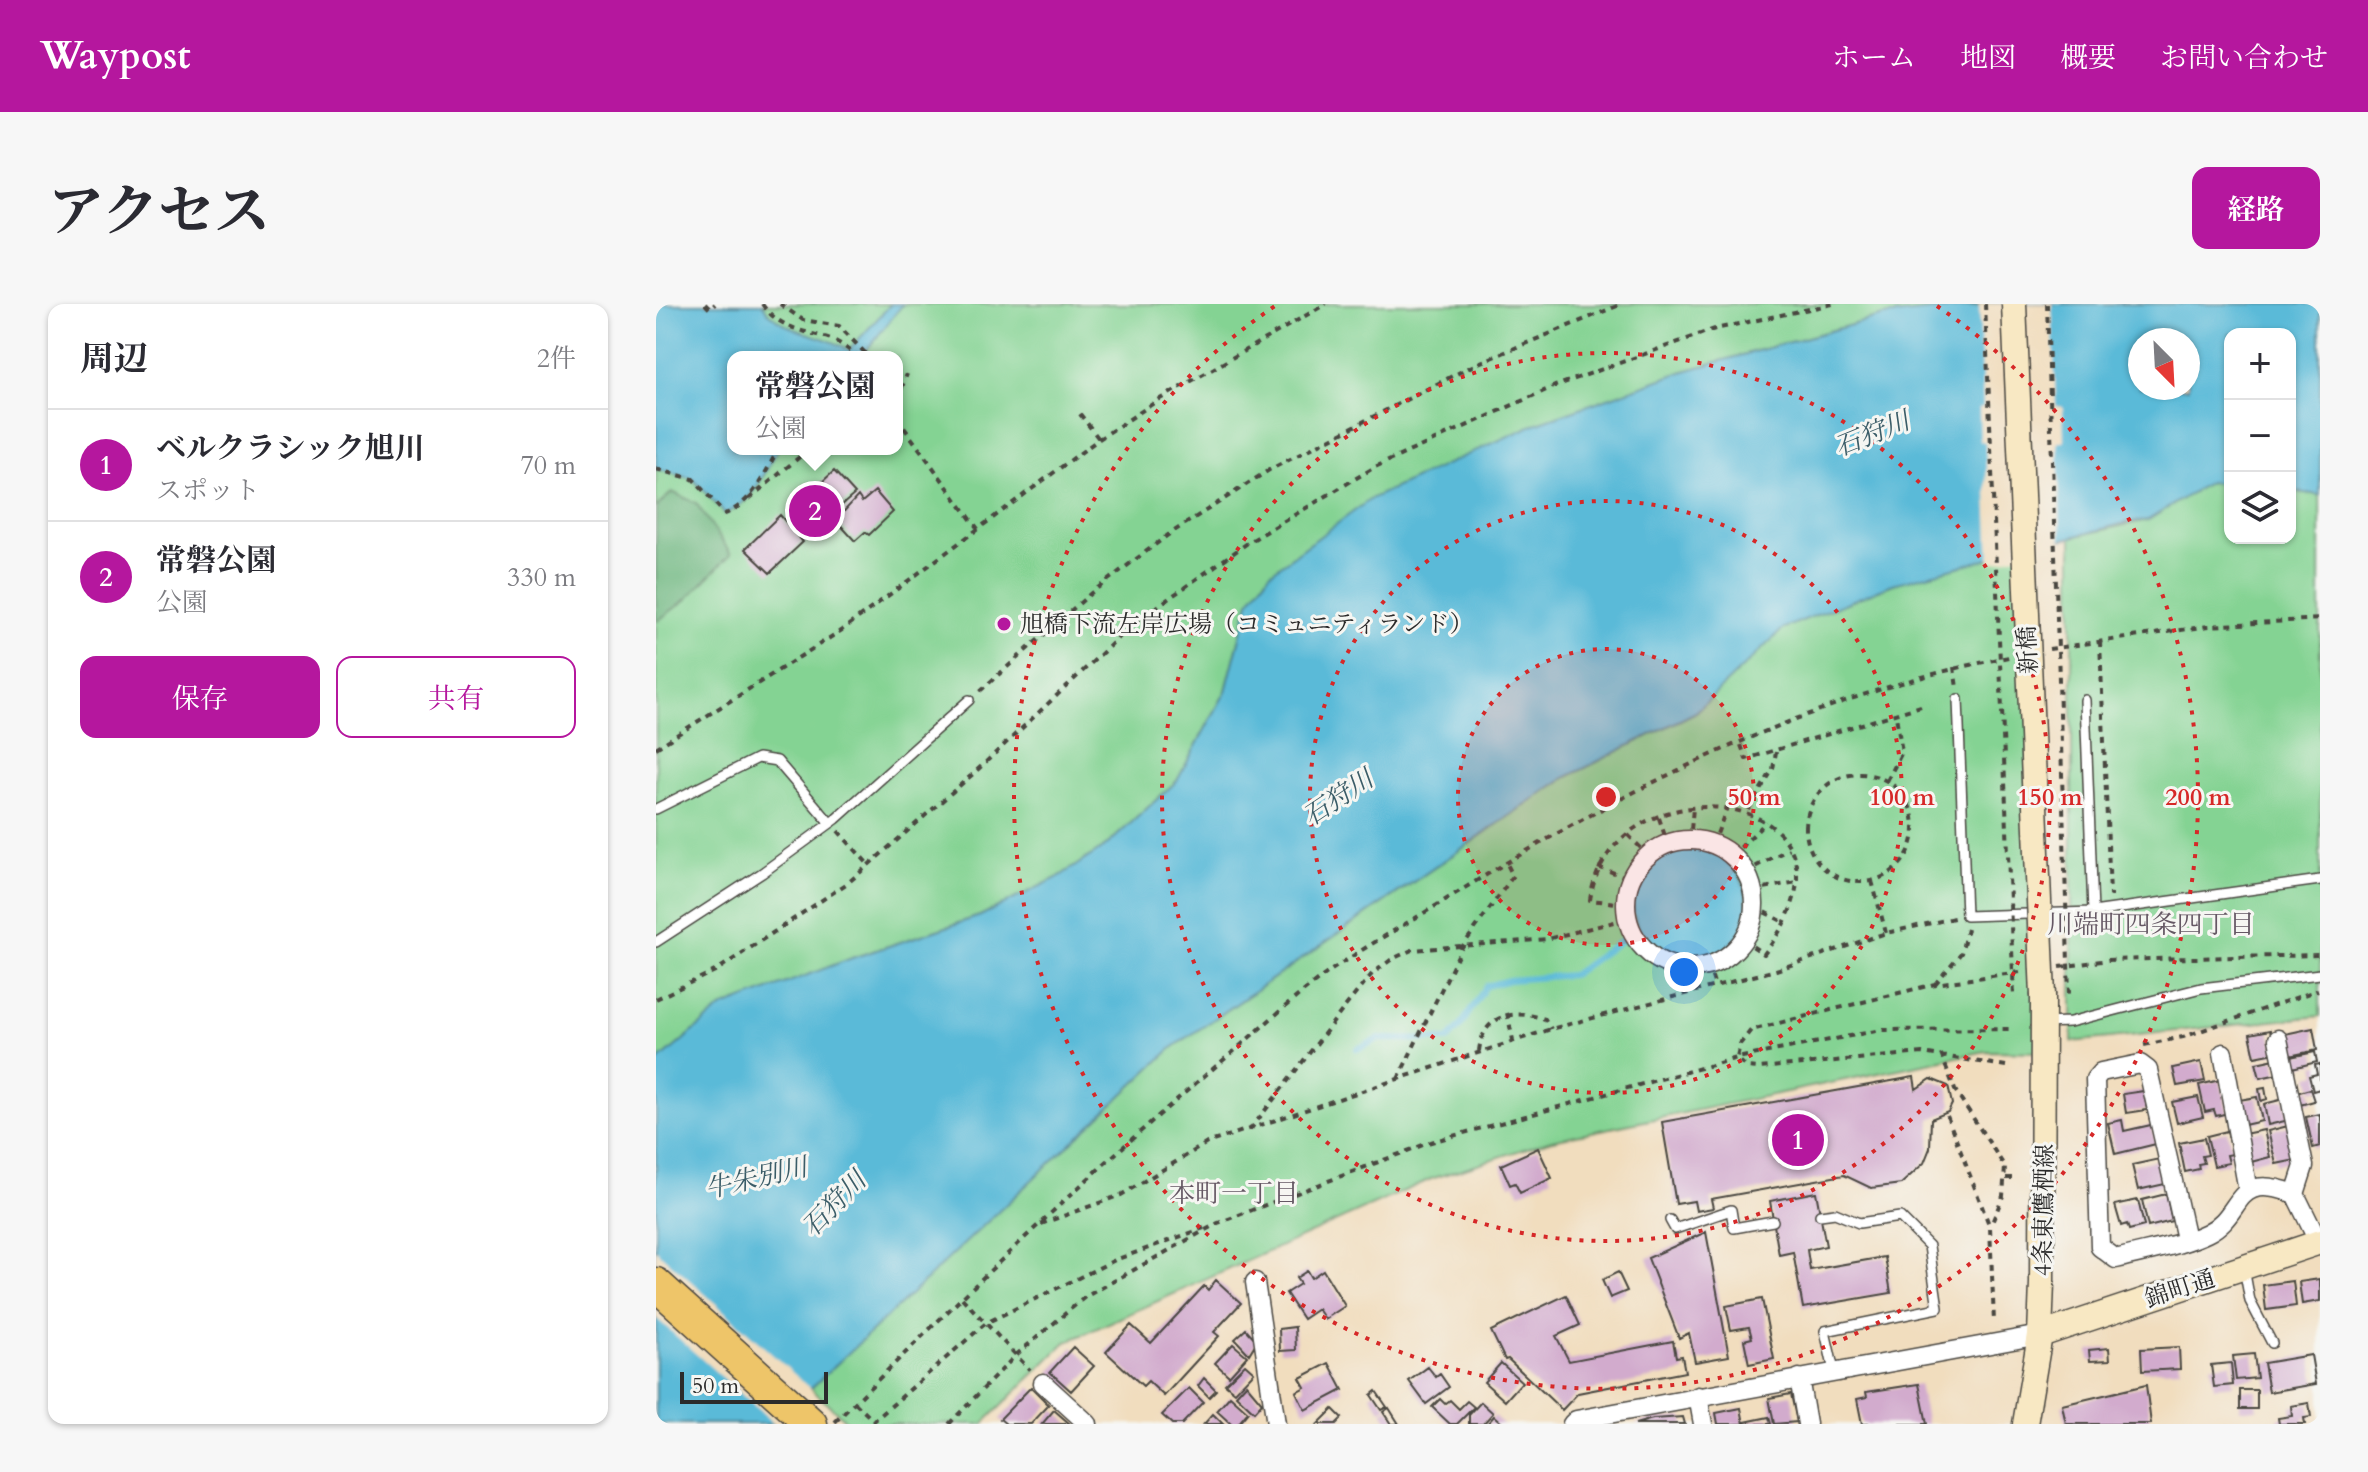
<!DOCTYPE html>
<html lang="ja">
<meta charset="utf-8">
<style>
:root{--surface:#fff;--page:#f7f7f7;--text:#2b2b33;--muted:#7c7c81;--line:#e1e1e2;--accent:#b5179e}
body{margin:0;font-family:Cardo,"Noto Serif JP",serif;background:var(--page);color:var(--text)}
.controls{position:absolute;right:24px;top:24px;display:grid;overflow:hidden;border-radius:16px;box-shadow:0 2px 6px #0004}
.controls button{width:72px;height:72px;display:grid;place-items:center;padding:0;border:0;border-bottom:2px solid var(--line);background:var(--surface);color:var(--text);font:40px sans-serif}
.compass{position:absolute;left:1472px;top:24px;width:72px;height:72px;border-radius:50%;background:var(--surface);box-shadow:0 2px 6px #0004;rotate:156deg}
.scale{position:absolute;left:24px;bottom:20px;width:148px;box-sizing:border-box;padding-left:8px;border:4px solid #2b2b2b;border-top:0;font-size:22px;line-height:28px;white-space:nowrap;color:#2b2b2b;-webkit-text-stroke:6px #f6f6f2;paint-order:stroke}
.you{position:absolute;left:1028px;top:668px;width:28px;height:28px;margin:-20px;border:6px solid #fff;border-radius:50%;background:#1a73e8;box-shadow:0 0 0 12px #1a73e833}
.badge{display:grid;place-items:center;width:52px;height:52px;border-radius:50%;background:var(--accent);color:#fff;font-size:26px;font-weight:700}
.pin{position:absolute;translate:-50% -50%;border:4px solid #fff;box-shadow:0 2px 8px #0006}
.popup{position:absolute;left:71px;top:47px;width:176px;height:104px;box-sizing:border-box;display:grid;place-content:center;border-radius:16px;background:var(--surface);filter:drop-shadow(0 2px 6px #0005);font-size:26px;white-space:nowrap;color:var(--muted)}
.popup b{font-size:30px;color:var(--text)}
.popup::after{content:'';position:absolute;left:50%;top:100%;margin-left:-16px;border:16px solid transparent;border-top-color:var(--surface)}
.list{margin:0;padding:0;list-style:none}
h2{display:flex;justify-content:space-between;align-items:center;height:104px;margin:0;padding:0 32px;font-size:34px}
h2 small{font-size:26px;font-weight:400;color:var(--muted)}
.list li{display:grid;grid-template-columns:52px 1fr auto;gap:24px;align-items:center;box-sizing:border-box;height:112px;padding:0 32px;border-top:2px solid var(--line)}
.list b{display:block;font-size:30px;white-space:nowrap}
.list p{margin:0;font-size:26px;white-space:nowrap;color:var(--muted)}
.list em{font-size:26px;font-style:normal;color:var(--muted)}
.actions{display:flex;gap:16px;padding:24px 32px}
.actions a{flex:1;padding:18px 0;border:2px solid var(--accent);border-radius:16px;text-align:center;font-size:28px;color:var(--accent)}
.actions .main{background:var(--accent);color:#fff}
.icon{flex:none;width:44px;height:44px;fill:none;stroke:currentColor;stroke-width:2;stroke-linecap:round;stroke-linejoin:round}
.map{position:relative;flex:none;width:1664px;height:1120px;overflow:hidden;border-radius:16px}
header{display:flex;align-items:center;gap:48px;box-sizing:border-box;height:112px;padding:0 40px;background:var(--accent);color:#fff}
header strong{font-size:38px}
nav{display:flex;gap:44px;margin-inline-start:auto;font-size:28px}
.intro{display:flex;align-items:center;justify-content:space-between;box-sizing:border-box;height:192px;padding:0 48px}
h1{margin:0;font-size:56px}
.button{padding:20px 36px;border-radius:16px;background:var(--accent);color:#fff;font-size:28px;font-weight:700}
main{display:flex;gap:48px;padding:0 48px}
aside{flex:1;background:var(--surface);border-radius:16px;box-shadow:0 2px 6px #0004}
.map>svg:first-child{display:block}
.green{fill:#84d393;stroke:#587f5f;stroke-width:2;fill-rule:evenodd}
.forest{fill:#6bb57d;stroke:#4b7054;stroke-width:2}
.water{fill:#5abad8;stroke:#427282;stroke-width:2;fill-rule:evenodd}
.pier{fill:#f1ddbe}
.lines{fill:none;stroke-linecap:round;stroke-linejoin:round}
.stream{stroke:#5abad8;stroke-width:6}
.building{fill:#d2abcd}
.lane-casing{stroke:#494641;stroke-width:12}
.street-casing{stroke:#494641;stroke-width:21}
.secondary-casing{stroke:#494641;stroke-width:27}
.highway-casing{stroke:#494641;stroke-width:35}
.path{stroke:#494641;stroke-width:4;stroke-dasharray:6 6;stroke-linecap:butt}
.lane{stroke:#fff;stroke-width:9}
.street{stroke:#fff;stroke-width:18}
.secondary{stroke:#f8e8c3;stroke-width:24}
.highway{stroke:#eec569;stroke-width:32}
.secondary-bridge-casing{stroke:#494641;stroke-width:27;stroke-linecap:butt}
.path-bridge{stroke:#494641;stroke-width:4;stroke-dasharray:6 6;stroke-linecap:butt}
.secondary-bridge{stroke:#f8e8c3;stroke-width:24}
.ring{fill:none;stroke:#d62828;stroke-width:4;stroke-dasharray:4 8}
.poi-dot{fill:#b5179e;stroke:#f6f6f2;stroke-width:3}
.labels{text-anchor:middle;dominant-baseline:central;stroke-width:6;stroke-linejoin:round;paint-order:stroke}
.poi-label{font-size:24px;fill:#2b2b2b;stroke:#f6f6f2;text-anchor:start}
.street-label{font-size:24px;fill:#2b2b2b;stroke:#f6f6f2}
.water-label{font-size:26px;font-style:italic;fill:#3b5d68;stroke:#f6f6f2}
.neighbourhood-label{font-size:26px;fill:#655864;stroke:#f6f6f2}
.centre{fill:#d62828;stroke:#f6f6f2;stroke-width:4}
.ring-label{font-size:24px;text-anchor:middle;font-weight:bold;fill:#d62828;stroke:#f6f6f2;stroke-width:6;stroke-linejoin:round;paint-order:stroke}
</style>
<header>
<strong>Waypost</strong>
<nav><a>ホーム</a><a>地図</a><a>概要</a><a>お問い合わせ</a></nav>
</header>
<div class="intro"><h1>アクセス</h1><a class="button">経路</a></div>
<main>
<aside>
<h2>周辺<small>2件</small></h2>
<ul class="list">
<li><span class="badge">1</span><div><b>ベルクラシック旭川</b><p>スポット</p></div><em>70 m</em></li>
<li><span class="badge">2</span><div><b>常磐公園</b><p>公園</p></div><em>330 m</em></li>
</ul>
<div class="actions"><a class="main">保存</a><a>共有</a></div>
</aside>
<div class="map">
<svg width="1664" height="1120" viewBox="0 0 1664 1120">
<rect width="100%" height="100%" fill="#f6f6f2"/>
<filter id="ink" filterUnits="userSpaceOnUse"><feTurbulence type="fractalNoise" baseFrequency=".0125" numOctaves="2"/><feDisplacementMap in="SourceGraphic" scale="16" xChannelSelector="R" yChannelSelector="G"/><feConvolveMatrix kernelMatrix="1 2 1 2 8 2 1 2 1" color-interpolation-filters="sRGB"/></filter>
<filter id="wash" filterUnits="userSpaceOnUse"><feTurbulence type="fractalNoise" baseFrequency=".006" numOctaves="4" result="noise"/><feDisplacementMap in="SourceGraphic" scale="32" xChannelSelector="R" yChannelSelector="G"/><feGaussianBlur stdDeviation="1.8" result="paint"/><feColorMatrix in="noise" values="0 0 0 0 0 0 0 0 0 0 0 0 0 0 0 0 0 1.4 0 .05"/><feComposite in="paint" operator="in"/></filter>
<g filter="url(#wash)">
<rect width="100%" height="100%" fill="#f1ddbe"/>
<path class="green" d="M0,0H1337L1228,12L1025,68L593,298L570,387L521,477L450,542L401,574L324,612L196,654L0,759ZM77,53H241V145H77Z
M1553,178L1574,180V234H1634V187L1664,191V712L1416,738V233L1492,216Z
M1367,237L1388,748L1330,747L896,836L775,875L410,1038L327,1120H194L154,1084L516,744L907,475L1040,408L1128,324L1237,280Z"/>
<path class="forest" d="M16,188L40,199L75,250L31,295L0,318V204Z"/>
<path class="water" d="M0,0H106C126,31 166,28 193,46L235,0H247L205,53H77V145H122C109,170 96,199 69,210L37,175L0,165Z
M1338,0H1664V191L1634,187V30H1574V180L1553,178L1492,216L1469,219L1237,280L1128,324L1040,408L907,475L516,744L117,1120H0V759L65,704L196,654L324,612L401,574L450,542L521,477L570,387L593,298L614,269L716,194L879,120L1025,68L1228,12ZM1484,36H1532V84H1484Z
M977 601a57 57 0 1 1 114 0a57 57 0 1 1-114 0Z"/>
<path class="pier" d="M1323,0H1396L1400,102L1407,103L1408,138H1402L1405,240L1334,259L1329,138L1324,137L1323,104L1327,103Z
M0,946L157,1087L123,1120H118L0,1014Z"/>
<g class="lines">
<path class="stream" d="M701,745L723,735L792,736L804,723L830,682L853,676L916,671L970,633"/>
</g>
<g id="blocks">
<path class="building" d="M178,167L199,190L159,224L139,203Z
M219,187L237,208L213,231L209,228L199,237L180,216L202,192L206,198Z
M124,211L147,238L114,269L89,245Z
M1657,724L1661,746L1633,752L1629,730Z
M1614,726L1619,749L1599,753L1594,730Z
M1659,748L1661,758L1636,764L1634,753Z
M1619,755L1622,770L1604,774L1600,759Z
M1545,758L1549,777L1521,782L1517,764Z
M1664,760V785L1657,787L1653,772L1661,770L1659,761Z
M1258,773L1260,785L1275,775L1292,782L1296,800L1292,808L1275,815L1274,844L1268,859L1245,880L1215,884L1188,871L1055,895L1057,904L1040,907L1038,897L1020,900L1006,818Z
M1564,776L1572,809L1560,812L1558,806L1549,808L1543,781Z
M1609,784L1611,795L1605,797L1603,785Z
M1654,785L1658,797L1644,801L1640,789Z
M1488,787L1491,806L1470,809L1467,790Z
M1542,793L1547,813L1521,819L1516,798Z
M1601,793L1606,817L1588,821L1583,796Z
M1628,795L1633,816L1612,821L1608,800Z
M1664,810V842L1657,844L1650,813Z
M1466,816L1468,827L1495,821L1500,840L1459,850L1452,819Z
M1632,822L1640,856L1620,860L1612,827Z
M1608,826L1614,853L1595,858L1588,830Z
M1571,827L1577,850L1571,851L1573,859L1558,862L1551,832Z
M1548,834L1552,851L1546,852L1548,859L1542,860L1543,865L1529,868L1523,839Z
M882,844L896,874L864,889L859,879L854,881L845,861Z
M1504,855L1509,880L1482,886L1476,861Z
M1160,888L1170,942L1151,946L1154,966L1229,953L1235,989L1147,1004L1137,948L1123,951L1114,897Z
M1510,890L1516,917L1492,923L1486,896Z
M1482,896L1488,922L1473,926L1471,920L1465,922L1459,901Z
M1050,928L1073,1052L1039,1058L1033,1029L1023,1034L992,954Z
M667,966L689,1002L669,1015L662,1005L647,1015L630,989L644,980L640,974L651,967L655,974Z
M962,968L971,987L954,994L946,976Z
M1664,975V997L1646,1000L1643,978Z
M560,976L585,999L558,1028L563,1032L508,1092L492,1077L487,1082L450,1048L475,1021L495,1039L548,982L552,986Z
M1637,977L1640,1002L1610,1006L1607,981Z
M910,991L924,1021L900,1032L913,1057L1017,1037L1020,1053L1026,1052L1029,1068L922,1089L906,1106L852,1055L849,1056L835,1027Z
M1106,995L1118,1055L1093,1060L1088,1036L1096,1034L1093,1023L1075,1026L1070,1002Z
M639,1023L640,1046L624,1047L623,1025Z
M590,1025L601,1037L593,1050L579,1035Z
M577,1040L591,1052L573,1072L559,1059Z
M417,1043L438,1062L415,1087L394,1068Z
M1523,1043L1524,1065L1486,1067L1485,1045Z
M1453,1044L1454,1056L1434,1057L1433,1046Z
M1598,1050L1601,1074L1580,1076L1577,1052Z
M1655,1051L1660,1080L1613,1088L1608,1059Z
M673,1059L687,1086L649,1106L640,1088L649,1083L644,1074Z
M845,1059L866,1078L849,1097L828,1078Z
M1575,1059L1577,1081L1558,1083L1555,1061Z
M589,1060L598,1068L579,1088L569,1080Z
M772,1063L780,1073L784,1070L793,1083L770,1100L753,1077Z
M548,1074L560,1086L553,1093L542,1082Z
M590,1080L606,1099L598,1108L580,1091Z
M1263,1080L1271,1120H1206L1201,1095L1211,1093L1210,1088Z
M1490,1081L1495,1120H1410L1406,1101Z
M375,1083L393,1101L375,1120H350L344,1115Z
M533,1084L547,1098L526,1120H516L506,1111Z
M1584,1086H1601V1105H1584Z
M720,1087L731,1103L725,1106L715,1091Z
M1135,1090L1141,1118L1118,1120L1113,1094Z
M574,1092L592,1108L582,1120H575L561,1107Z
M784,1095L789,1100L794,1096L803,1105L811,1097L818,1103L801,1120H794L776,1103Z
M825,1098L837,1109L827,1120H813V1111Z
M1653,1099L1655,1113L1648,1114L1649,1120H1623L1622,1114L1636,1112L1635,1102Z
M733,1104L743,1120H735L727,1108Z
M1085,1104L1088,1120H1062L1060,1109Z
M677,1105L686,1114L680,1120H662Z
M398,1106L414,1120H386Z
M557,1110L567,1120H548Z
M838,1112L847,1120H831Z
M1027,1113L1029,1120H979L997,1115Z
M1113,1113L1115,1120H1090L1089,1118Z"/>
</g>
</g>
<g filter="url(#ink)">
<use href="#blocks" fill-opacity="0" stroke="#494641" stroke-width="2"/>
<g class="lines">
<defs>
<path id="lane" d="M1302,395L1310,612L1437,608L1664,576
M1429,396L1437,608
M0,505L102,454L121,457L174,519
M0,638L106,569L180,515L313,396
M1387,719L1414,718L1545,684L1664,670
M1164,911L1179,909L1203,919L1244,913L1273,942L1282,1004L1169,1027L1178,1067
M1014,916L1019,925L1075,906L1078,924L1117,917
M1588,964L1594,997L1616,1039"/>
<path id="street" d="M970 600a64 64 0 1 1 128 0a64 64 0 1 1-128 0Z
M1622,735L1648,862L1639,890
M1567,749L1592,887
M1530,935L1492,766L1484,760L1445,768L1439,775L1444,943L1460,955C1489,947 1524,942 1551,929C1590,910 1574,866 1639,890L1663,939
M599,978L620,1120
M1143,1074L1151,1120
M387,1079L432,1120
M1042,1092L1047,1120
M916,1120L920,1116L1384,1031"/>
<path id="secondary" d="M1384,1031L1664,938
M1369,1120L1384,1031L1386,979L1387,692"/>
<path id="highway" d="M0,980L155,1120"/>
</defs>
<use href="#lane" class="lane-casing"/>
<use href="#street" class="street-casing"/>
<use href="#secondary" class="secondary-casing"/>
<use href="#highway" class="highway-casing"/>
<path class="path" d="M49,0L54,5L59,0
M106,0C123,25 149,27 175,35C185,39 194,47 203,53
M124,0L147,16L183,22L213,53
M241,96L251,70
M424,110L443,135
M241,114L322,225
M0,165L37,175L69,210C96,199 109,170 122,145
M93,195L153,145
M1444,337L1454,591H1457
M1393,345L1553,322L1664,315
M1298,363L1301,384
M324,387L435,289L512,231L613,166L820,60L966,0
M1085,441L1090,455L1265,402
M0,444L186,326L443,135L504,95L670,0
M1150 524a54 54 0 1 1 108 0a54 54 0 1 1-108 0Z
M1231,477L1246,448L1240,412
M1092,506L1117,465L1120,448
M1003,514L1012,541
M182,527L213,561
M972,531L993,552
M1034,537L1037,504
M1057,541L1071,503
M1076,552L1110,518
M942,563L975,575
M1089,568L1133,545
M1216,577L1230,629
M1097,586L1141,578
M970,600L934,596C956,447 1235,486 1108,650L1087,636
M1098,603L1128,618
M1052,661L1059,682
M1404,663L1452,656L1664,651
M1279,680L1305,649L1311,625
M0,695L61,666L193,578L317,470L478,319L593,238L719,163L899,82L1059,25L1177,0
M851,709L857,736
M1488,741L1527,733L1662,686
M823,747C827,710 858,705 889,715L895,725
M1285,750L1299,786L1349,863L1347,892L1335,921
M1350,762L1266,749L1103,764L1090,763L1081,754L1084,740L1095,726L1279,680L1364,668
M742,775L806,643L857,572L850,558
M1291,812L1334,923L1338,1018
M594,826L688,704L716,670L736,655L756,646L891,635L970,615
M1350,874H1361
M385,920L465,891L551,839L742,775L895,725L1120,666L1230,629L1298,614
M306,994L374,1066
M199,1099L218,1117L330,1019L459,956L548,924
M179,1118C307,992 434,867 571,753C604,725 636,695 670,670C706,644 747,622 786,598C959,490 1151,391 1353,353
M293,1120L360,1051L429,993L562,919L775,838L1081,754L1225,726L1358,725"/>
<use href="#lane" class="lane"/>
<use href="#street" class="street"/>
<use href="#secondary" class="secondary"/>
<use href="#highway" class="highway"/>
<defs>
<path id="secondary-bridge" d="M1358,0L1387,692"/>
</defs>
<use href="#secondary-bridge" class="secondary-bridge-casing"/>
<path class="path-bridge" d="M1329,0L1358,693
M1391,0L1413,690"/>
<use href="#secondary-bridge" class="secondary-bridge"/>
</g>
</g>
<circle cx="950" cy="493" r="148" fill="#d62828" fill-opacity=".12"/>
<g class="ring">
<circle cx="950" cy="493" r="148"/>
<circle cx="950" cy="493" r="296"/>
<circle cx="950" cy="493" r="444"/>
<path d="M1281 2A592 592 0 1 1 619 2"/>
</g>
<circle class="poi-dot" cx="348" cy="320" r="8"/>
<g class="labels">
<g class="poi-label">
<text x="364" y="320">旭橋下流左岸広場（コミュニティランド）</text>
</g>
<g class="street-label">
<text transform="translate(1372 346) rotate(-93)">新橋</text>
<text transform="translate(1388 906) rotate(-89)">4条東鷹栖線</text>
<text transform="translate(1524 985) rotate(-18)">錦町通</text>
</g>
<g class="water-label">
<text transform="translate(1216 130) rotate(-22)">石狩川</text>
<text transform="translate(682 494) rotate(-34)">石狩川</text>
<text transform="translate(100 874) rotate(-13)">牛朱別川</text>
<text transform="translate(178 900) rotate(-46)">石狩川</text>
</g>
<g class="neighbourhood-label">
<text x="1495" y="620">川端町四条四丁目</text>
<text x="578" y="889">本町一丁目</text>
</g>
</g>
<circle cx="950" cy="493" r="12" class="centre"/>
<g class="ring-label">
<text x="1098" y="501">50 m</text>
<text x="1246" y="501">100 m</text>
<text x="1394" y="501">150 m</text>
<text x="1542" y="501">200 m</text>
</g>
</svg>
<div class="controls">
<button>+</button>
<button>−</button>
<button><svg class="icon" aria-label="layers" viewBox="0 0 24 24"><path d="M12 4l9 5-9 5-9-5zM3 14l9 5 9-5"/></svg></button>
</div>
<svg class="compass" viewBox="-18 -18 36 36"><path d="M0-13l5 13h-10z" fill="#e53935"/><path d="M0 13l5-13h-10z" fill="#7c7c81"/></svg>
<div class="scale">50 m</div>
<div class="you"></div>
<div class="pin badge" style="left:1142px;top:836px">1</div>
<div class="pin badge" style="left:159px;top:207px">2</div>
<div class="popup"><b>常磐公園</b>公園</div>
</div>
</main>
